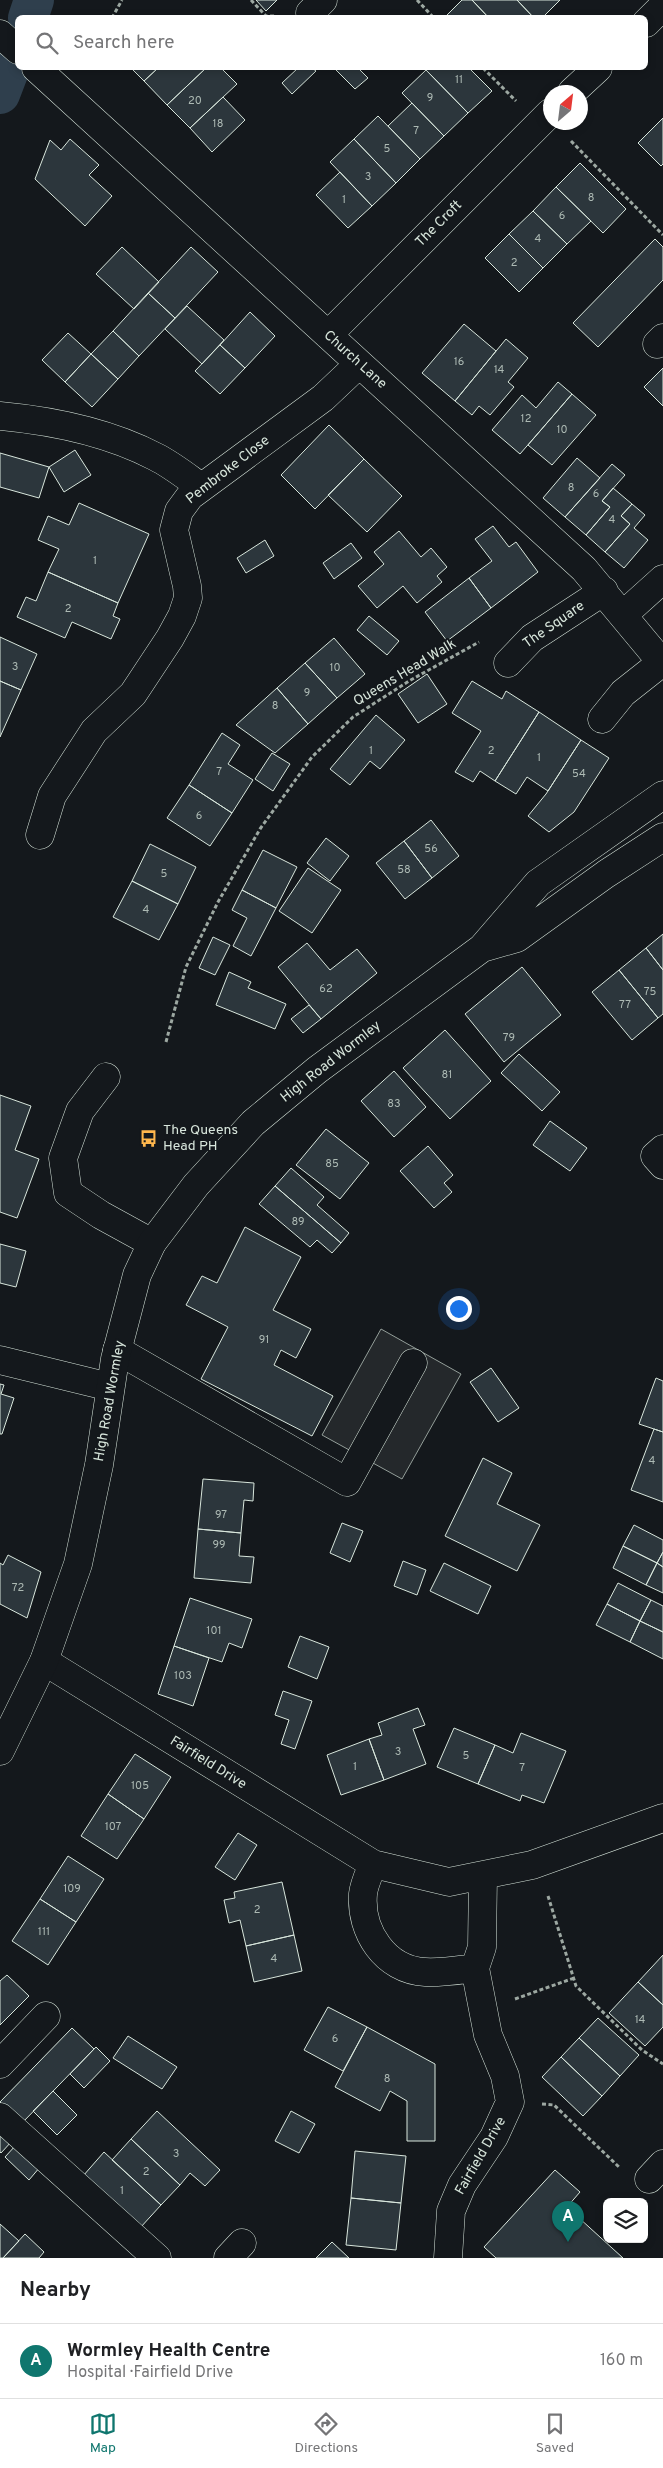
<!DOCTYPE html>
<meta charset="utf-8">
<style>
:root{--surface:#fff;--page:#f6f6f6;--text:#202124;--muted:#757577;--line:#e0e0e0;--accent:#0f766e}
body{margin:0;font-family:Overpass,sans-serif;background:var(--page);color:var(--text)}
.controls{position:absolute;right:15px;bottom:15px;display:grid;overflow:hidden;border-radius:8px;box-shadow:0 2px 8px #0003}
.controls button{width:45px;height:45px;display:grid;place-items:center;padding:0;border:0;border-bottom:1px solid var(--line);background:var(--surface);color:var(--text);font:25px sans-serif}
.compass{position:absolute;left:543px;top:85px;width:45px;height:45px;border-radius:50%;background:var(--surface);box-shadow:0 2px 8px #0003;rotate:28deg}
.you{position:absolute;left:458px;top:1308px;width:18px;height:18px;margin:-12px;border:4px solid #fff;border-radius:50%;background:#1a73e8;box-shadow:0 0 0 8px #1a73e833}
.badge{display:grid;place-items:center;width:32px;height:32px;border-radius:50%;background:var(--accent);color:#fff;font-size:16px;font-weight:700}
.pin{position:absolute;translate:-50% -41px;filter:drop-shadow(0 1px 2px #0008)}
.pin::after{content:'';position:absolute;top:26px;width:18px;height:15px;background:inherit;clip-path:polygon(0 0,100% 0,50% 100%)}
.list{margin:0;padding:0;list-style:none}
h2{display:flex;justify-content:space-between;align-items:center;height:65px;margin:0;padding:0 20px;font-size:21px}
h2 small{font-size:16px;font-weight:400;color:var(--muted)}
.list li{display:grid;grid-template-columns:32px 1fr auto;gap:15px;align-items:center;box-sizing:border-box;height:75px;padding:0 20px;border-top:1px solid var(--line)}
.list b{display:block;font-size:19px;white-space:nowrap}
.list p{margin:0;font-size:16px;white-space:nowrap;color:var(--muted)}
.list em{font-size:16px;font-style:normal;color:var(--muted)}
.icon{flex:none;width:28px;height:28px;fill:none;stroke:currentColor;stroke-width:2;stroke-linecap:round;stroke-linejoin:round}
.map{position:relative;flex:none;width:663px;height:2258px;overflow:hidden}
.search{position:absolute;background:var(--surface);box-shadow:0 2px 8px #0003;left:15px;right:15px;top:15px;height:55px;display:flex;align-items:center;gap:12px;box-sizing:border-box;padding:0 18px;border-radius:8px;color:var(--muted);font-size:19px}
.sheet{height:140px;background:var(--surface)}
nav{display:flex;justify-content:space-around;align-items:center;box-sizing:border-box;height:70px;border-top:1px solid var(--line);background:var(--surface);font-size:14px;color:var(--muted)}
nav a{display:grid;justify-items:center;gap:2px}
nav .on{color:var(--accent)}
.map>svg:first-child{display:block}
.parking{fill:#24282b;stroke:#939e99}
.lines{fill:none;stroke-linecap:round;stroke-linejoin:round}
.canal{stroke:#2f3f4d;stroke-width:40}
.building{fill:#2c363c;stroke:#d8e6dc}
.minor-casing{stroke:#d8e6dc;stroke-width:29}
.major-casing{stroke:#d8e6dc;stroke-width:29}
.path{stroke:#9da8a2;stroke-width:3;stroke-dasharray:4 2.5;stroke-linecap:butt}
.minor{stroke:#14181c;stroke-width:28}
.major{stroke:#14181c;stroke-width:28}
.labels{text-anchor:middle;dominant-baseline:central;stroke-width:4;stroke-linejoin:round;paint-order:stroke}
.number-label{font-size:11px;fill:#adbab4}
.street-label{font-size:14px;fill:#d8e6dc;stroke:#14181c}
.poi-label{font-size:14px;fill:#d8e6dc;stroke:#14181c;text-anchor:start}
</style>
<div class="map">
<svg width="663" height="2258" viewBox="0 0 663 2258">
<rect width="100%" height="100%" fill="#14181c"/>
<path class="parking" d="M381,1329L461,1374L402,1479L322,1435Z"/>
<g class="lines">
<path class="canal" d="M28,18L34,0
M0,94L18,47"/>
</g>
<path class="building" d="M256,0H277L266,11Z
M462,0H472L489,18H444Z
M472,0H517L534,18H489Z
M517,0H560L542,18H534Z
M131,68H158L144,81Z
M158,68H206L167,105L144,81Z
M206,68H221L237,84L190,128L167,105Z
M298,68H312L316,71L292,94L282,83Z
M334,68H358L368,78L355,89Z
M429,68H469L492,91L468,113L426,70Z
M426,70L468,113L444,136L402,93Z
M223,97L245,120L212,152L190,128Z
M412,103L444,136L420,159L388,126Z
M378,116L420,159L396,183L354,139Z
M663,118V164L661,166L638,143Z
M70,139L99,165L89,175L112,196L85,226L35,179L50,140L61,150Z
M354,139L396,183L372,206L330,162Z
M580,163L626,209L603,233L556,187Z
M340,172L372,206L348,228L316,195Z
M556,187L591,221L567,244L533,211Z
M533,211L567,244L543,268L509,234Z
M509,234L543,268L519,292L485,258Z
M655,239L663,247V280L598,347L573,323Z
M122,247L159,282L134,309L96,274Z
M191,247L218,272L175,318L148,293Z
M148,293L175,318L139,356L113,331Z
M187,306L224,340L202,364L165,329Z
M250,312L275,336L245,368L220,345Z
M464,324L496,351L455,401L422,373Z
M113,331L139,356L118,379L91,354Z
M68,333L91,354L65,382L42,360Z
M506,339L528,358L508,382L514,387L490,415L479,406L472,415L455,401Z
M220,345L245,368L220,394L195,371Z
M91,354L118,379L92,407L65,382Z
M663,368V406L644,387Z
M558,382L572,394L520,454L492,430L522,395L536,408Z
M572,394L596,415L552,465L528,445Z
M329,425L364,459L315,509L281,475Z
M75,450L91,475L64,492L49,467Z
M0,453L49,467L39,498L0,487Z
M577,458L600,478L565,517L543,498Z
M364,459L402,496L367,532L328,495Z
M612,464L625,475L602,501L610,507L586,535L565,517Z
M613,488L632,504L621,516L630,524L605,552L586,535L610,507L602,501Z
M79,503L149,534L118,603L48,572L59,549L38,540L48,516L69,525Z
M632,504L645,515L634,528L648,540L624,568L605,552L630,524L621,516Z
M493,526L509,547L516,542L538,572L491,608L469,578L492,561L475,539Z
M399,531L421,557L431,548L447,567L437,576L442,582L417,603L403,586L377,608L358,586L384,564L374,552Z
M265,540L274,556L246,573L237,558Z
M351,543L362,558L334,579L323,563Z
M48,572L118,603L113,616L120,619L111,639L72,622L65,638L17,617L26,597L36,601Z
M469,578L491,608L447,641L425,612Z
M369,616L399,641L387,655L357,630Z
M0,637L37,654L21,690L0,681Z
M334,638L365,674L337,698L305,663Z
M305,663L337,698L308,724L277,688Z
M427,674L447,704L418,723L398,694Z
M0,681L21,690L0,737Z
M472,681L502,699L506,691L539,712L495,781L480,771L473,782L455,772L481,731L452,713Z
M277,688L308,724L275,753L236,725Z
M539,712L581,740L548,791L527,777L516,794L495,781Z
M376,715L405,740L380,769L370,761L350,785L330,769Z
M222,733L240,745L228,764L253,780L232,813L189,785Z
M581,740L609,758L574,812L549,832L528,816L546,794Z
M272,753L290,764L273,791L255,779Z
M189,785L232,813L210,846L167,818Z
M431,820L459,856L432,878L404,841Z
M326,838L349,856L330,881L307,863Z
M404,841L432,878L405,899L376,863Z
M150,844L196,867L178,904L132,881Z
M263,850L297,867L276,908L242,890Z
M308,868L341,890L312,933L279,911Z
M132,881L178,904L159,940L113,917Z
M242,890L276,908L251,956L233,946L247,918L232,910Z
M663,934V970L646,948Z
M213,937L230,945L215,975L199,968Z
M307,943L330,970L357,949L377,973L321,1019L278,967Z
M646,948L663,970V1014L658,1018L619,970Z
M522,967L561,1015L504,1062L465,1014Z
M619,970L658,1018L632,1040L592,992Z
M229,972L251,982L248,988L286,1004L275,1029L216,1005Z
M309,1005L321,1019L303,1033L291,1019Z
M445,1030L491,1081L450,1119L403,1068Z
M519,1054L560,1092L542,1111L501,1073Z
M394,1071L426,1107L394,1137L361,1101Z
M0,1095L31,1106L15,1150L39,1159L17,1218L0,1212Z
M550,1121L587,1148L570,1171L533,1145Z
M326,1129L369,1163L340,1199L296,1165Z
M428,1146L453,1175L444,1183L452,1192L434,1208L400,1171Z
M291,1168L324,1197L317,1205L349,1233L341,1243L275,1186Z
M275,1186L341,1243L332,1253L317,1240L310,1247L259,1204Z
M245,1227L301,1257L273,1310L311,1329L296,1358L281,1350L274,1365L333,1396L312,1436L201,1379L228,1327L186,1305L202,1276L217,1283Z
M0,1244L26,1251L16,1287L0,1283Z
M491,1368L519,1408L498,1422L470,1382Z
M656,1378L663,1381V1432L639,1424Z
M0,1384L4,1385L1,1394L14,1398L2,1434H0Z
M654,1429L663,1432V1502L631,1490Z
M483,1458L512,1473L497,1504L540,1525L517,1571L445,1536Z
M203,1479L254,1483L253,1501L244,1500L241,1533L198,1529Z
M342,1523L363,1531L350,1562L330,1553Z
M634,1525L663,1540V1552L657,1563L623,1546Z
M198,1529L241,1533L239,1556L254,1557L251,1583L194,1578Z
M623,1546L657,1563L646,1585L613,1568Z
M663,1552V1567L657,1563Z
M8,1555L41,1572L27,1618L0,1604V1563L3,1565Z
M403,1561L426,1570L417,1595L394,1586Z
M444,1563L491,1586L478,1614L430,1591Z
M657,1563L663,1567V1593L646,1585Z
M618,1583L651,1600L640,1621L607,1604Z
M190,1598L252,1619L242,1648L229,1643L222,1662L174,1646Z
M651,1600L663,1606V1632L640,1621Z
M607,1604L640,1621L630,1642L596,1625Z
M640,1621L663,1632V1659L630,1642Z
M300,1636L329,1647L317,1679L288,1667Z
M174,1646L209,1658L193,1706L158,1694Z
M283,1691L312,1701L295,1749L281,1744L289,1720L275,1715Z
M418,1708L425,1725L413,1729L426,1764L384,1780L369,1739L382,1735L378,1723Z
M454,1728L495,1745L478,1784L437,1767Z
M521,1733L566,1751L544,1803L522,1795L520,1801L478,1784L495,1745L513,1753Z
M369,1739L384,1780L341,1795L327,1755Z
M135,1754L171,1777L144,1819L108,1794Z
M108,1794L144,1819L117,1859L81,1836Z
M238,1833L257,1845L235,1880L215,1867Z
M68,1856L104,1879L76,1922L40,1899Z
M282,1882L294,1935L246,1946L240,1920L229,1923L224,1900L235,1898L234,1892Z
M40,1899L76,1922L48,1965L12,1941Z
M294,1935L302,1971L254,1982L246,1946Z
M663,1955V2005L638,1982Z
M7,1975L29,1996L0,2025V1981Z
M638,1982L663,2005V2027L645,2046L609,2013Z
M328,2007L367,2027L343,2071L304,2050Z
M598,2018L639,2055L620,2076L579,2038Z
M367,2027L435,2064V2141H407V2101L390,2091L380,2111L335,2087Z
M72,2028L94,2049L22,2123L0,2102Z
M128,2036L177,2067L162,2089L113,2058Z
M579,2038L620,2076L602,2096L561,2057Z
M96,2047L110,2061L84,2088L70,2074Z
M561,2057L602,2096L583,2116L542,2077Z
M53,2091L77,2115L57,2135L33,2111Z
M157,2111L220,2170L205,2186L190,2173L180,2185L131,2139Z
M291,2111L315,2124L299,2153L275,2141Z
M0,2130L12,2141L1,2153L0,2152Z
M131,2139L180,2185L161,2205L112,2160Z
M16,2145L40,2167L29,2180L5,2157Z
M355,2151L406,2156L401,2203L351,2198Z
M104,2152L161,2205L140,2228L83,2176Z
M555,2170L580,2192L567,2207L623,2258H496L484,2247Z
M351,2198L401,2203L396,2250L346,2245Z
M0,2224L19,2241L3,2258H0Z
M25,2234L44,2252L39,2258H3Z
M332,2242L349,2258H316Z"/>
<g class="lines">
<defs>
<path id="minor" d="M310,13L323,0
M646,23L663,6
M0,34L18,50
M36,68L584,569L663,664
M572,92L598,68
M328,335L550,113
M657,344L663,338
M0,416C54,421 108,432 156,457C172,465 187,477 201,487
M623,615L663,579
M508,663L532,638L604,591
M602,719L623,693L661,663
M40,835L52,796L94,731L133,694L170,638L182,616L188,598L187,586L174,530L179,511L190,496L323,398L359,364
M106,1077L80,1111L63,1158L68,1193L101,1215L152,1243
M663,1149L655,1156L663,1165
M117,1350L347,1482L413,1363
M0,1360L110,1387
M44,1661L373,1864L449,1882L532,1865L663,1818
M373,1864C369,1874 364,1884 363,1894C360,1931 385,1970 425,1972C442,1973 459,1970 475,1968L482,1947L483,1876
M0,2064L46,2016
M0,2117L157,2258
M649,2179L663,2164
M228,2258L242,2243
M448,2258L451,2211L462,2185L494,2137L510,2102L505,2076L488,2035L475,1968"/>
<path id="major" d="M482,948L517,938L606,874L663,837
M0,1751L44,1661L78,1564L99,1465L115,1359L137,1275L152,1243L196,1185L253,1123L317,1070L482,948L538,883L663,795"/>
</defs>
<use href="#minor" class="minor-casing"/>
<use href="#major" class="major-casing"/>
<path class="path" d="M251,0L266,16H276
M417,0L434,18
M112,18L122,0
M483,68L516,101
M571,141L663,235
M166,1042L186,967L218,902L260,829L312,757L353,717L409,681L479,642
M548,1896L576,1986L642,2050L663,2064
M515,1999L574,1978
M542,2104L554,2105L619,2167"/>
<use href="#minor" class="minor"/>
<use href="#major" class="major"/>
</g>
<defs>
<symbol id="bus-bare" viewBox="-9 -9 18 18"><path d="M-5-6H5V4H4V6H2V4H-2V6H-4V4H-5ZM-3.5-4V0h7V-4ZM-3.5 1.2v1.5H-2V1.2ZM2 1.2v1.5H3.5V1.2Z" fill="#ffb74d" stroke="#14181c" stroke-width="2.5" paint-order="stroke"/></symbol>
</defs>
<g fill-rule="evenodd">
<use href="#bus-bare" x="136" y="1126" width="25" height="25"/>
</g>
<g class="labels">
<g class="number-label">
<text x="459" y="80">11</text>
<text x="430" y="98">9</text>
<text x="195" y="101">20</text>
<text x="218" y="124">18</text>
<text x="416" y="131">7</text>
<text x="387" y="149">5</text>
<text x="368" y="177">3</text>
<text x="591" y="198">8</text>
<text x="344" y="200">1</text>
<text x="562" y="216">6</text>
<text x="538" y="239">4</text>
<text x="514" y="263">2</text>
<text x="459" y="362">16</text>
<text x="499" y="370">14</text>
<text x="526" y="419">12</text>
<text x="562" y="430">10</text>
<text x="571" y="488">8</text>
<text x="596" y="494">6</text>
<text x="612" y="520">4</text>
<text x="95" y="561">1</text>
<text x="68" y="609">2</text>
<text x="15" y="667">3</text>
<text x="335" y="668">10</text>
<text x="307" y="693">9</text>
<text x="275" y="706">8</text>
<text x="371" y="751">1</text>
<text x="491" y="751">2</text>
<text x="539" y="758">1</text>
<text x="219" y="772">7</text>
<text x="579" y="774">54</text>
<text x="199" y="816">6</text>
<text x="431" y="849">56</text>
<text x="404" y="870">58</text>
<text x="164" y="874">5</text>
<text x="146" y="910">4</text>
<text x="326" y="989">62</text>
<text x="650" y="992">75</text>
<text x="625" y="1005">77</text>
<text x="509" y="1038">79</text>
<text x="447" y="1075">81</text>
<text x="394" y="1104">83</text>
<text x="332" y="1164">85</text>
<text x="298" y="1222">89</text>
<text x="264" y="1340">91</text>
<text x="652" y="1461">4</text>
<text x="221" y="1515">97</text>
<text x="219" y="1545">99</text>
<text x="18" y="1588">72</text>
<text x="214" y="1631">101</text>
<text x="183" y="1676">103</text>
<text x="398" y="1752">3</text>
<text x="466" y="1756">5</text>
<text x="355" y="1767">1</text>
<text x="522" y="1768">7</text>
<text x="140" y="1786">105</text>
<text x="113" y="1827">107</text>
<text x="72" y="1889">109</text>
<text x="257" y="1910">2</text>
<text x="44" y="1932">111</text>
<text x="274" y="1959">4</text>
<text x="640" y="2020">14</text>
<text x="335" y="2039">6</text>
<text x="387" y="2079">8</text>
<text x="176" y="2154">3</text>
<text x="146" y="2172">2</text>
<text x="122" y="2191">1</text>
</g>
<g class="street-label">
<text transform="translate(439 224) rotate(-45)">The Croft</text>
<text transform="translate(355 360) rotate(42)">Church Lane</text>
<text transform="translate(228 470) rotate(-38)">Pembroke Close</text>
<text transform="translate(554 625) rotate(-35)">The Square</text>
<text transform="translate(405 673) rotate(-31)">Queens Head Walk</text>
<text transform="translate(331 1062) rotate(-38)">High Road Wormley</text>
<text transform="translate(110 1401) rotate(-80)">High Road Wormley</text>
<text transform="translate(208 1763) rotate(32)">Fairfield Drive</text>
<text transform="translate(481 2156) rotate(-60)">Fairfield Drive</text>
</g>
<g class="poi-label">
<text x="163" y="1130">The Queens<tspan x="163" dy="16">Head PH</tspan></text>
</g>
</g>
</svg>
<div class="controls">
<button><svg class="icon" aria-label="layers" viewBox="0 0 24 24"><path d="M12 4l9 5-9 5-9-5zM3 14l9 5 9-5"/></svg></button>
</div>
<svg class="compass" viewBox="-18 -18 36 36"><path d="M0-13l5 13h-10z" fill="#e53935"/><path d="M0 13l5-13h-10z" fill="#757577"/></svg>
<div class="you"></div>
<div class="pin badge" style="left:568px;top:2242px">A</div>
<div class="search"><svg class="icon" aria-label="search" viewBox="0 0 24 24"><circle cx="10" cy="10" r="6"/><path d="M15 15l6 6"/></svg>Search here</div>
</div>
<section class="sheet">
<h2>Nearby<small></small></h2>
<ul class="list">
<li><span class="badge">A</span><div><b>Wormley Health Centre</b><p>Hospital · Fairfield Drive</p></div><em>160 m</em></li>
</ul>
</section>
<nav>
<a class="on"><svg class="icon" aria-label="map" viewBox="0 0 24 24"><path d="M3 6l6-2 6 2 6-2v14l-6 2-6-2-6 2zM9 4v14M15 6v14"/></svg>Map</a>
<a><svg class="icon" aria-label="directions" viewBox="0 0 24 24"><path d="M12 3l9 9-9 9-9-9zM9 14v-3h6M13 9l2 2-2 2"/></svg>Directions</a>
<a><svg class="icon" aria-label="saved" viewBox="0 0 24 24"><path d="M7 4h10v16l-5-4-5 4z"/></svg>Saved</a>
</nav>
